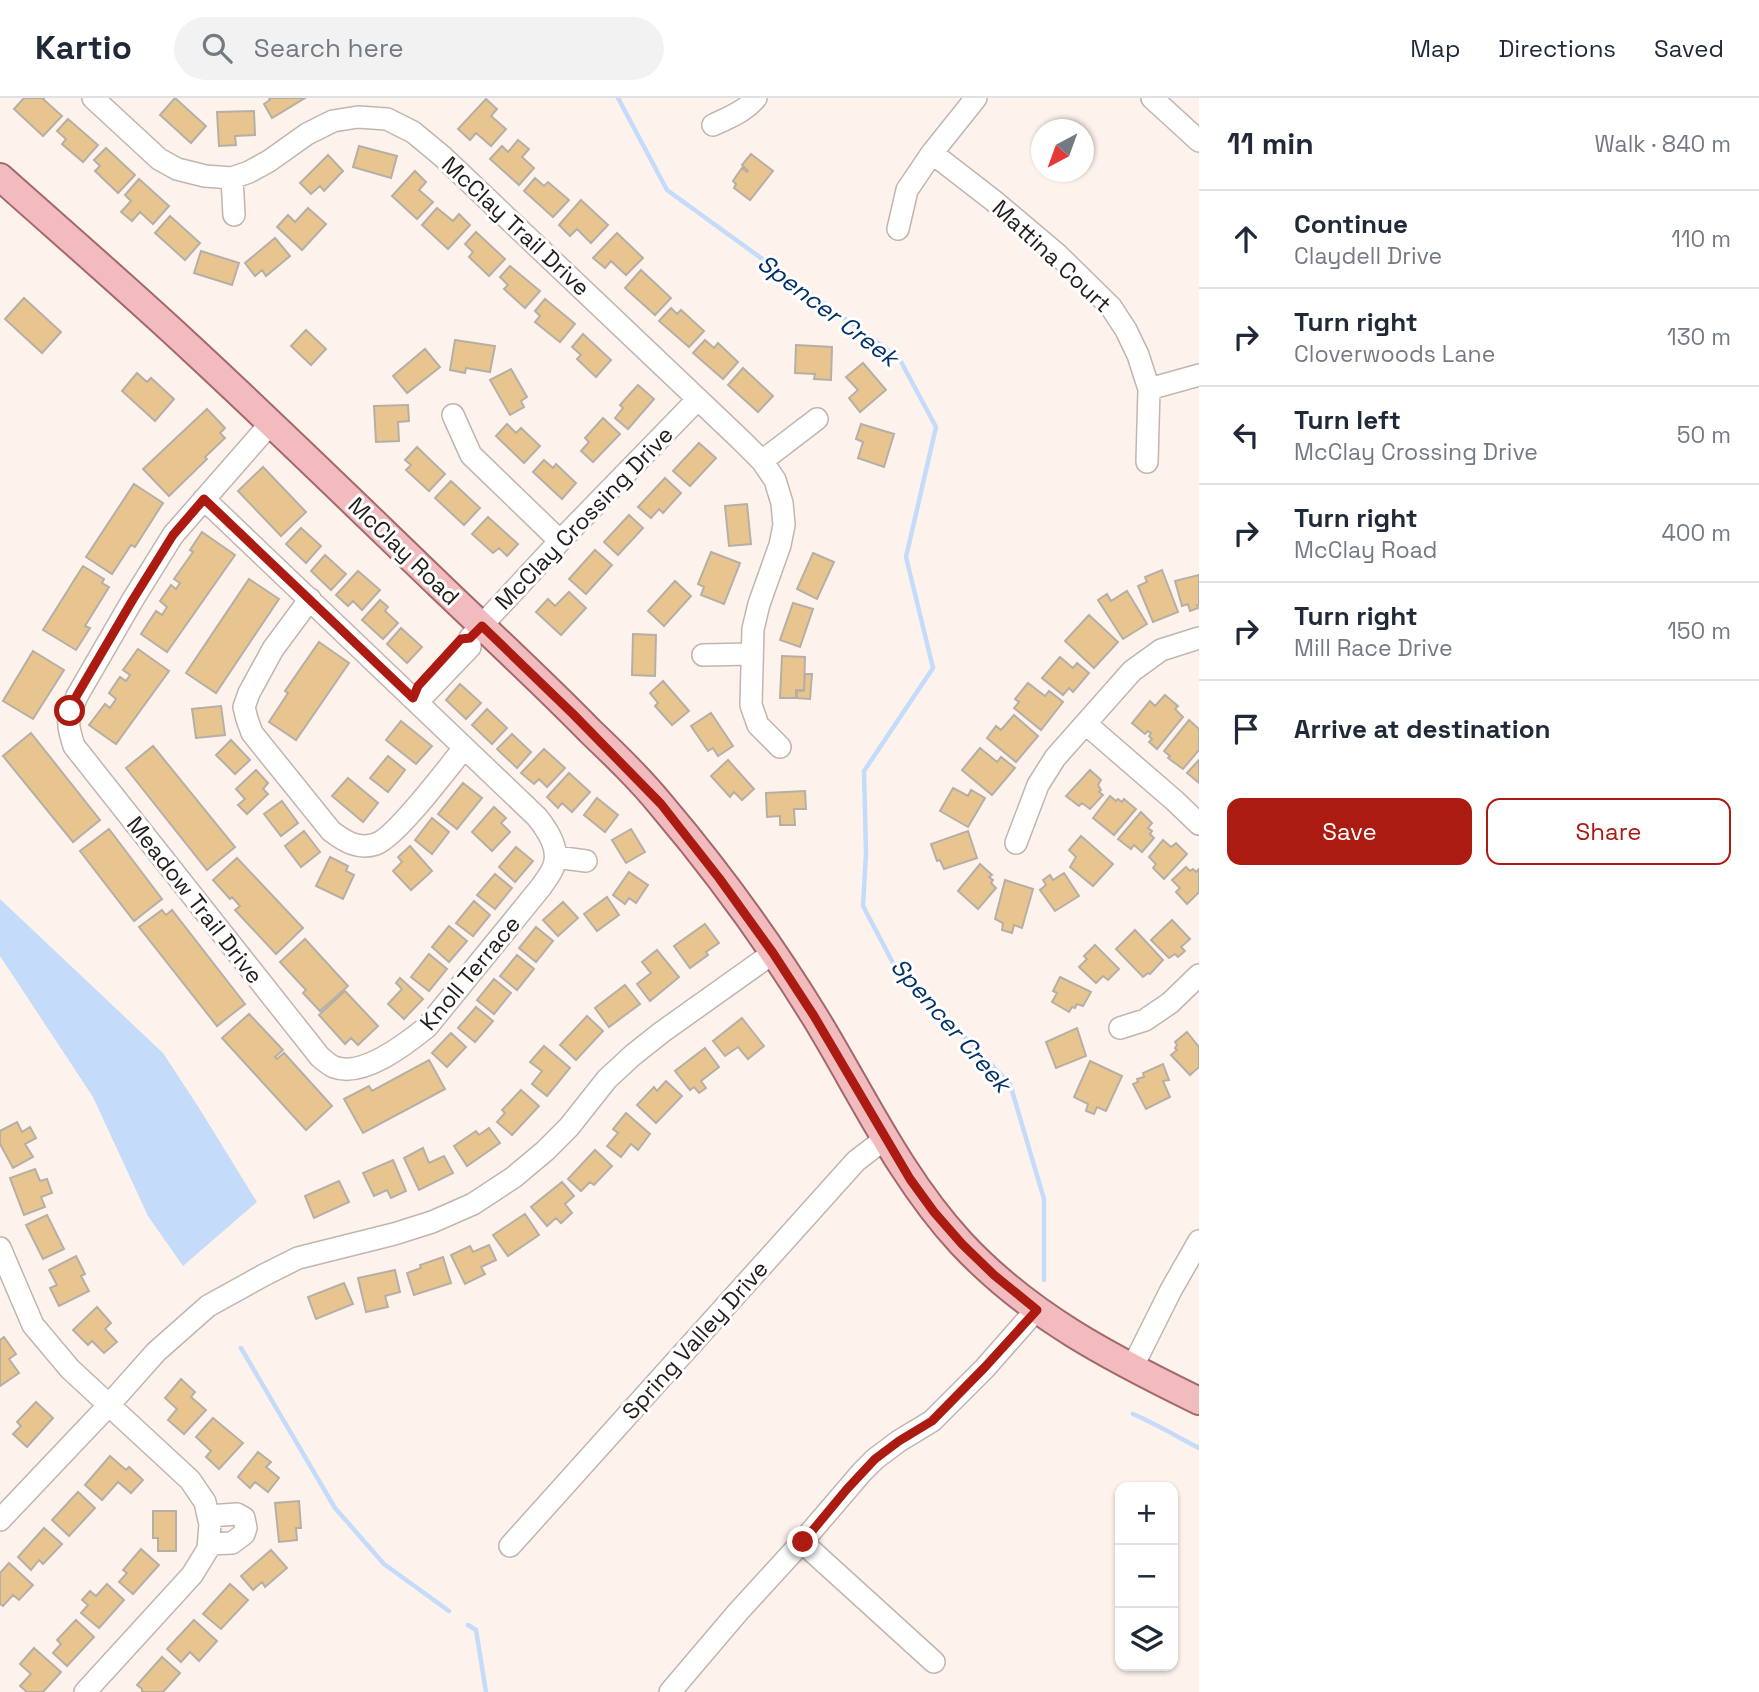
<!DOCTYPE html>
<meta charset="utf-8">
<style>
:root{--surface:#fff;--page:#f2f2f3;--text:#1f2937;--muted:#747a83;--line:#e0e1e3;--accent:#ac1b11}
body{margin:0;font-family:"Space Grotesk",sans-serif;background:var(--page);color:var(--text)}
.controls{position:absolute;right:21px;bottom:21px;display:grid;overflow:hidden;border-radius:14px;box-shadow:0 2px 5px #0004}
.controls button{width:63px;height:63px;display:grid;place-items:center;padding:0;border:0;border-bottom:2px solid var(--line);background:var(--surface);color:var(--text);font:35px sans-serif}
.compass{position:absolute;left:1031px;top:21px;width:63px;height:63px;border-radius:50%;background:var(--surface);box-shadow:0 2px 5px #0004;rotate:221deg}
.stop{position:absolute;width:21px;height:21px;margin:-16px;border:5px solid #ac1b11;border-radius:50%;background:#fff}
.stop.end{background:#ac1b11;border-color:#fff;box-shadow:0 2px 7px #0008}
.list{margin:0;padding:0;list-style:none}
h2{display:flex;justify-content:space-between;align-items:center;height:91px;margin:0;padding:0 28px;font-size:30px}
h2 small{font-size:23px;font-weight:400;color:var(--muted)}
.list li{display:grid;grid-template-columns:46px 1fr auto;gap:21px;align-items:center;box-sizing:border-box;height:98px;padding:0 28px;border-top:2px solid var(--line)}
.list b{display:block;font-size:26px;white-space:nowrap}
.list p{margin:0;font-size:23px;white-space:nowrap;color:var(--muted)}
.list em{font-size:23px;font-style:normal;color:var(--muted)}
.actions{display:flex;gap:14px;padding:21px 28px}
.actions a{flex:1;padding:16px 0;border:2px solid var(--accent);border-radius:14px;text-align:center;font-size:24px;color:var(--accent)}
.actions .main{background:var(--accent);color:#fff}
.icon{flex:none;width:38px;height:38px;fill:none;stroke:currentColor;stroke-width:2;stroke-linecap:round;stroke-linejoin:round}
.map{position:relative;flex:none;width:1199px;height:1594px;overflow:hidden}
header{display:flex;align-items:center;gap:42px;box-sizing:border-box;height:98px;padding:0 35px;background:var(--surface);border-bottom:2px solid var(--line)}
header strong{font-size:33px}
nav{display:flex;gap:38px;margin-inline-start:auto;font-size:24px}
.search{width:490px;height:63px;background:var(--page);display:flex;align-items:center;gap:18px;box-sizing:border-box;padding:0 24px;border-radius:38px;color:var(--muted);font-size:26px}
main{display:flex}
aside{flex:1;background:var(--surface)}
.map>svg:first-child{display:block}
.water{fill:#c5dbfa}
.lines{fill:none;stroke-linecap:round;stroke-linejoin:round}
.stream{stroke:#c5dbfa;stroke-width:4.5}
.building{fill:#e8c58e;stroke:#b6afa6;stroke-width:2}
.minor-casing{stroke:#c1b5b0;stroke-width:24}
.major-casing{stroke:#a3686a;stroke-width:30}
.minor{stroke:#fff;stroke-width:21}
.major{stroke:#f2bcbf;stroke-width:26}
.route{stroke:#ac1b11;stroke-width:9}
.labels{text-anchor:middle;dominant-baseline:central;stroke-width:6;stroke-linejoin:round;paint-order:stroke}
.street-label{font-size:23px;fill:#221d1b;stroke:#fff}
.water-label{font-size:24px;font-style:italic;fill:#00316b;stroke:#fff}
</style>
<header>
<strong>Kartio</strong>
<div class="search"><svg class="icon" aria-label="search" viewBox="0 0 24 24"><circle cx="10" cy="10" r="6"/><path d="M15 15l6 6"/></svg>Search here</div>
<nav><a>Map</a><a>Directions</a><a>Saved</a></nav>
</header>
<main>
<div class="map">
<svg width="1199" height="1594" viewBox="0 0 1199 1594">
<rect width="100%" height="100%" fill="#fef2ec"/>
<path class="water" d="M0,801L163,955L199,1010L257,1104L183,1168L148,1118L93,999L0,858Z"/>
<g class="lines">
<path class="stream" d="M618,0L667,92L899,260L936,329L906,459L933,570L864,673L866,755L863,808L893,865L1010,986L1044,1101V1182
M241,1250L335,1410L384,1466L449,1513
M1133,1316C1156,1326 1176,1338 1199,1350
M468,1527L476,1532L486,1594"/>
</g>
<path class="building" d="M24,0H44L43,1L62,18L43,38L14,11Z
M175,0L206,28L191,45L160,17Z
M269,0H305L272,20L264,6L270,2Z
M486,1L497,11L491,18L506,31L491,48L476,35L470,42L458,31Z
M254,13L255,37L235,38L236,47L219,48L217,14Z
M68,21L98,47L83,64L62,46L66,41L57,33Z
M518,42L529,51L522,59L534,70L519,87L490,61L502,48L508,54Z
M359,48L397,58L391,80L353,69Z
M106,50L135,77L118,95L95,73L100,68L94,62Z
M751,56L773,73L750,102L734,90L736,86L733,83L742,70L747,74L748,73L742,67Z
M328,57L343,73L324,93L320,88L311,96L300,85Z
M415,73L426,84L419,92L433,104L417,121L392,98Z
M535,80L544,88L548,84L569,102L553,119L524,93Z
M139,81L169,108L153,126L140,114L132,123L121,114L131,103L125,97Z
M581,102L608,127L591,145L577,131L570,138L559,127Z
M308,110L326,126L302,152L277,129L288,117L295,124Z
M437,110L453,123L459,116L470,127L448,151L422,127Z
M170,118L200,145L185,162L155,135Z
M476,134L505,161L489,178L469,159L473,154L465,146Z
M617,135L643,160L626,177L611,163L605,170L593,160Z
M275,140L290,158L266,178L262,172L255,178L245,165Z
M201,153L239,165L232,187L194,175Z
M510,168L540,193L525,210L504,191L508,187L500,179Z
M641,172L671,200L655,217L625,190Z
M24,200L61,234L42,255L5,221Z
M545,201L575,226L560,244L535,224L540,218L535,213Z
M671,210L677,216L681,212L704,233L689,249L659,223Z
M306,232L326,251L311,267L291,248Z
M583,236L611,262L596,279L577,261L581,257L572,249Z
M455,242L495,248L490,274L466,270L465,275L450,272Z
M705,242L714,250L718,245L738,264L723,281L693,255Z
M796,247L832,249L831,282L814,281L815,276L795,275Z
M425,251L440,269L407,295L393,278Z
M863,265L886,292L860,314L849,300L858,292L846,279Z
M743,270L773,298L758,314L728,287Z
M511,271L527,299L521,303L524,309L510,317L490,282Z
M137,275L147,284L151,280L174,301L155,323L122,293Z
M638,287L654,301L628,331L615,320L623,310L620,307Z
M408,307L409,323L398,324L399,343L376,344L374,308Z
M207,311L225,330L220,335L225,340L205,359L207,361L169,398L143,371Z
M603,320L620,336L593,364L581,353L589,344L585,340Z
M507,326L516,335L521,330L540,348L524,365L496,338Z
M861,326L894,336L884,369L858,360L863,344L856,341Z
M699,345L716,360L690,388L673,373Z
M417,349L445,376L429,393L406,372L411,367L405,362Z
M544,362L553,370L556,366L576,385L562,401L533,374Z
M263,369L306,414L281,438L238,393Z
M665,380L681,395L663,415L659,411L651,420L638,409Z
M451,383L480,410L464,427L435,400Z
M134,386L163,405L135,449L131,447L112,476L86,459Z
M747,406L751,446L729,448L725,408Z
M629,417L643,430L618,457L604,444Z
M488,419L518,446L507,458L499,450L493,455L472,436Z
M301,430L321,448L306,465L286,446Z
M202,434L235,457L167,554L141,536L156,513L162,517L167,509L160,503L171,487L176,491L180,485L174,481L193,454L190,452Z
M595,452L612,467L586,496L569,481Z
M711,454L740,465L724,506L701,497L704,489L698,486Z
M813,455L834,464L817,501L797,491Z
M325,457L346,476L331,492L311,473Z
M83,468L104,481L102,485L109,489L85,528L90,530L76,552L43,532Z
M1162,472L1178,514L1153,524L1138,488L1147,484L1145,479Z
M358,473L380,492L362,512L353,503L348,508L336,497Z
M1199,477V507H1197L1198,510L1190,513L1188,506L1182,508L1175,483Z
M249,481L279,501L216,595L186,575Z
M675,483L691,498L664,528L648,513Z
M1127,493L1147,526L1123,541L1098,502L1107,496L1111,503Z
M569,494L586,510L561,537L536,514L548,501L555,508Z
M380,502L388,509L385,513L398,525L383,541L362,522Z
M793,505L813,511L800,549L780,542Z
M1089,517L1118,544L1094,570L1065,543Z
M401,530L422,549L407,565L387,546Z
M633,536L656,537L655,578L632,577Z
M319,544L349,565L296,642L269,624L288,595L285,593Z
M138,551L169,573L116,646L89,627L105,606L110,610L116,601L109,595L120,579L126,583L130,577L123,572Z
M33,553L64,572L33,621L3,603Z
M782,558L805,559L804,592H796V600H780Z
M1060,559L1073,570L1077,565L1089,575L1073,594L1069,590L1063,597L1042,580Z
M805,576H812L810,601L797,600V593H804Z
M663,583L689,613L672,627L655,608L658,605L650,595Z
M1028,585L1045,598L1049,593L1063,604L1041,632L1014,610L1019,604L1015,601Z
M460,586L481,605L466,621L446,602Z
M1165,597L1178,608L1175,611L1183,619L1157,651L1149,644L1152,641L1149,638L1151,635L1148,633L1145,636L1132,625L1150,603L1155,608Z
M221,608L225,637L196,640L192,611Z
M487,611L507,630L492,646L472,627Z
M711,615L733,648L718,658L713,650L708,653L691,628Z
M1014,617L1038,638L1016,664L987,640L996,628L1001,632Z
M1189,622L1199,631V652L1183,671L1168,660L1170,658L1164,653Z
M401,623L432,648L416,666L386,642Z
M31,635L100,722L73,744L3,658Z
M512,636L531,654L517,670L497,651Z
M231,642L250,662L235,676L216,657Z
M153,648L235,749L207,772L126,670Z
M980,650L997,664L1001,659L1015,670L992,697L962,672Z
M544,651L565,670L547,689L539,681L534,686L521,675Z
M388,658L405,672L388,694L370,680Z
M728,662L754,691L742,702L734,694L730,699L711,678Z
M1199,662V685L1187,675Z
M256,672L268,685L263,691L268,696L247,716L238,707L245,701L236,691Z
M1090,672L1101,682L1098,687L1101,692L1099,694L1103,697L1090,711L1082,705L1079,708L1066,698Z
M569,675L590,694L572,714L562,705L558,710L547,699Z
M348,680L378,705L363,724L332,698Z
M463,685L482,700L457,731L438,716Z
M953,690L968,698L971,692L985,700L968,729L940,713Z
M805,693L806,711H794L795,727H780V718L767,719L766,695Z
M1110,698L1116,703L1118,701L1122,704L1124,701L1136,711L1114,737L1093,720Z
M597,700L618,717L605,734L584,717Z
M282,703L298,725L281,738L264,716Z
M494,709L506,720L501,725L510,734L492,753L472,734Z
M1141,714L1152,725L1148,730L1152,733L1150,736L1154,740L1142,754L1134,747L1131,751L1118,741Z
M432,720L449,734L432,756L415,742Z
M109,731L162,801L134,823L80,753Z
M631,731L645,754L626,765L612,742Z
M304,733L320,754L301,769L285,748Z
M968,733L977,760L944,771L940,762L937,763L931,746Z
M1081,738L1113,766L1093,788L1070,769L1076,759L1069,752Z
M1163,742L1171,749L1176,745L1187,756L1164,781L1153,770L1156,766L1149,759Z
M410,748L432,773L411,792L393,773L402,764L398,759Z
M516,749L533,763L515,784L499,769Z
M330,759L348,768L346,773L354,777L343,801L316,788Z
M237,760L303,830L276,856L235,812L240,808L232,799L230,801L213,782Z
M980,766L992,777L989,779L993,782L991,785L996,790L978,811L958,793Z
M1186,769L1190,773L1193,771L1196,774L1199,771V794L1187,806L1176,794L1180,790L1172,782Z
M629,774L648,787L636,805L629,800L625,806L613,797Z
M1064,775L1079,798L1055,813L1040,792L1046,787L1043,782L1050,777L1053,782Z
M495,776L512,790L495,811L477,797Z
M1005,782L1033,791L1022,830L1014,827L1012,835L1002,832L1003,825L995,821Z
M607,799L619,817L597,833L584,816Z
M474,803L490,817L473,838L456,825Z
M563,804L578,820L558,838L543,822Z
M162,812L166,817L172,812L245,906L217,928L139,829Z
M1172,822L1190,841L1181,849L1185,853L1178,859L1175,856L1169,860L1151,842Z
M705,826L719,845L706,854L708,857L690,870L674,848Z
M449,828L467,843L449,864L432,849Z
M536,829L553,843L536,864L519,850Z
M1135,832L1163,862L1150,876L1148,875L1143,879L1116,851Z
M305,841L348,888L320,913L303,895L306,892L280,864Z
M1095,847L1119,871L1108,882L1103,878L1096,885L1079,869L1087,861L1084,858Z
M657,852L679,879L650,903L637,886L651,875L642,864Z
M429,856L447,871L429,893L411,879Z
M517,857L534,871L517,892L500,878Z
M1060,879L1091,894L1083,908L1077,906L1075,910L1072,909L1069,914L1052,904L1057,895L1053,893Z
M400,880L423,901L404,921L388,906L402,891L396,885Z
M494,881L511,895L494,916L477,902Z
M625,887L640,906L609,929L595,910Z
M345,893L378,928L358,947L351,940L345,946L319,917Z
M476,909L493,923L475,944L458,930Z
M249,916L283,952L275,959L277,961L284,955L332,1008L306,1032L222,940Z
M587,918L603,933L576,962L560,947Z
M742,920L764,948L748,961L738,949L725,958L713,943Z
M1077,930L1086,958L1056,970L1046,944Z
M1187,934L1199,949V969L1190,977L1171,957L1177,952L1175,950L1177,947L1175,944Z
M451,935L466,949L447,969L432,955Z
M544,948L570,970L547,998L532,986L542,973L530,964Z
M705,950L719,969L701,983L706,990L699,995L694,989L690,992L675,973Z
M429,962L445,991L363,1035L344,1001L369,988L372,993Z
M1090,963L1122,978L1106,1013L1097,1009L1094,1016L1086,1013L1088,1006L1074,999Z
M1163,966L1169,982L1163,983L1170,999L1146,1011L1133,986L1138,984L1137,981L1144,979L1143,975Z
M666,983L682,998L656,1025L637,1007L654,989L657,993Z
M521,992L539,1008L512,1037L497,1024L505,1015L502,1012Z
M626,1015L650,1036L638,1052L631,1046L621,1059L607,1048L618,1035L613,1031Z
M17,1024L22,1034L30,1029L36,1040L25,1046L33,1059L13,1070L0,1046V1033Z
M489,1030L500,1045L467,1068L454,1048L476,1033L479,1037Z
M423,1050L429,1065L444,1058L453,1075L419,1092L404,1060Z
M595,1052L612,1068L594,1087L590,1084L581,1093L568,1081Z
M393,1062L406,1093L391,1100L387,1092L374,1098L363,1075Z
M35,1071L40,1083L47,1081L52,1095L41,1099L45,1109L24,1117L10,1080Z
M339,1083L349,1104L314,1120L305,1098Z
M562,1084L574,1098L565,1106L572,1115L561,1125L556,1120L547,1128L531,1109Z
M525,1116L539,1137L508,1158L493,1137Z
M47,1117L64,1151L43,1161L26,1127Z
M489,1147L496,1162L481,1169L485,1176L465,1186L451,1157L470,1148L473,1154Z
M76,1158L85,1176L81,1178L89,1193L59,1208L50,1190L57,1187L49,1172Z
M443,1159L451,1185L414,1197L407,1175L421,1170L420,1167Z
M395,1172L400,1194L385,1198L388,1209L366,1214L358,1180Z
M344,1185L353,1206L316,1221L308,1199Z
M97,1209L111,1225L105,1231L117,1244L104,1255L92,1243L88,1247L73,1232Z
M4,1239L16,1256L9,1261L19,1275L0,1288V1242Z
M181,1281L195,1294L191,1299L206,1312L184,1336L168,1322L177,1311L165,1300Z
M36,1304L53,1320L27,1349L13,1336L21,1328L17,1324Z
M213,1320L243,1345L219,1371L206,1359L211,1353L196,1339Z
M258,1354L271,1364L266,1369L279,1380L268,1394L255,1384L250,1390L238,1379Z
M110,1358L126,1372L129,1369L143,1382L131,1395L118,1384L102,1402L85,1387Z
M78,1394L95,1410L69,1438L52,1422Z
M299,1403L301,1430H296L297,1442L279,1444L275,1405Z
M153,1413H176V1453H158V1440H153Z
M44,1430L62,1446L43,1466L39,1462L31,1472L18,1459Z
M141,1451L159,1467L133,1496L119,1484L127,1475L123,1472Z
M271,1452L287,1470L265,1489L262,1484L253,1492L241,1478Z
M9,1465L33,1487L19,1502L13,1497L3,1508L0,1506V1475Z
M107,1486L124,1502L99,1530L81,1515L88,1507L82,1502L90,1493L96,1498Z
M230,1486L248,1502L221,1531L203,1516Z
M76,1522L94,1539L67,1568L53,1555L61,1546L57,1542Z
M194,1522L217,1543L199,1563L190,1554L181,1564L167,1551Z
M34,1550L61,1574L43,1594H27L20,1588L31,1576L20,1566Z
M162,1559L180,1575L163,1594H142V1591L137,1587Z"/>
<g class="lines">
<defs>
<path id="minor" d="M93,0L159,61L177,71L205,78L232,80L249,74L269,63L307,36L333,23L358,19L387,21L413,34L442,58L742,343L762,363L775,382L782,405L784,427L780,447L759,506L753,531L751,607L758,627L780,649
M1152,0L1199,43
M713,27C730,19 744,14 756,0
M932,55L994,103L1058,157L1111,209L1126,232L1138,257L1149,291L1147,364
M232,80L234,117
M898,131L907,92L932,55L976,0
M1149,291L1199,277
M453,317L471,357L560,443
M762,363L817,321
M204,401L537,719C548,733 561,752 553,770C550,777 545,783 541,789L427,929C406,946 363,980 334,969C329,967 324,962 320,959L74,648C66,624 67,621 77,598L132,503L173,437L270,326
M310,501L273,551L249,595L244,609L247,621L252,635L331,733C344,743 358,752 376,746C396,739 448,670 464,650
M703,557L752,556
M413,600L425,596L470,549V540L560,443L698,301
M1086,626L1175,703L1199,726
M1016,745L1038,687L1055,660L1132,573L1161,552L1199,540
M556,759L586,763
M1120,930L1145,922L1170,905L1199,877
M0,1150L33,1227L70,1271L190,1382L205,1404L208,1418L210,1426L208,1451L192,1477L85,1594
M1132,1270L1171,1192L1199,1143
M208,1418L237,1416L244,1420L246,1430L244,1436L232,1445L209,1446
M0,1422L108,1308L156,1254L208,1208L264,1177L298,1160L394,1136L432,1124L473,1106L514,1079L545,1053L569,1029L607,981L633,957L662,934L773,855
M802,1444L934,1564
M510,1448L856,1063L886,1040
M670,1594L738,1514L802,1444L862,1374L875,1361L899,1343L932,1323L985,1270L1036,1212"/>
<path id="major" d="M0,79C65,137 131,194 194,253C277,330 358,409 440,488C490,536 541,583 590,633C615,657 640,681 662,708C718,774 770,846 815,919C862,996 900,1079 961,1145C1029,1218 1111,1260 1199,1303"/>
</defs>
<use href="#minor" class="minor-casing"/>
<use href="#major" class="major-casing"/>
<use href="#minor" class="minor"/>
<use href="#major" class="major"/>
</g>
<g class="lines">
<path class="route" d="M70,613L77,597L132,503L173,437L204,401L413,600L418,588L461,541L470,540L482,528L573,616L661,706L719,780L773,855L814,918L910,1081L934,1114L962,1146L994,1177L1037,1212L985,1269L932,1323L899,1343L875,1361L847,1391L803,1444"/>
</g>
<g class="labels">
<g class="street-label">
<text transform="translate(516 128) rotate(43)">McClay Trail Drive</text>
<text transform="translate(1052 158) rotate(43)">Mattina Court</text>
<text transform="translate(584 420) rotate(-46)">McClay Crossing Drive</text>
<text transform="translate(404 453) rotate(44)">McClay Road</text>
<text transform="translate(195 802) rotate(52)">Meadow Trail Drive</text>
<text transform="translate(470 875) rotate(-50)">Knoll Terrace</text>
<text transform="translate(695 1242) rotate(-48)">Spring Valley Drive</text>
</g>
<g class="water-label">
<text transform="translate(828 212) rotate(37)">Spencer Creek</text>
<text transform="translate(951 927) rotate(49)">Spencer Creek</text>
</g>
</g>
</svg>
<div class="controls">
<button>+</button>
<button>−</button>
<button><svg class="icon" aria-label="layers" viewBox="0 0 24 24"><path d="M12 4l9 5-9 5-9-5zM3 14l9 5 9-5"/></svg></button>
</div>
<svg class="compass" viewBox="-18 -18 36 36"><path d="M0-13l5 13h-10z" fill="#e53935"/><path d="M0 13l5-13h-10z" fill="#747a83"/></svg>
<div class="stop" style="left:70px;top:613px"></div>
<div class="stop end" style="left:803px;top:1444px"></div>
</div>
<aside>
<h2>11 min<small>Walk · 840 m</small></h2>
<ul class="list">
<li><svg class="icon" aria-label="ahead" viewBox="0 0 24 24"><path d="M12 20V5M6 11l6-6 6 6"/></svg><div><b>Continue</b><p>Claydell Drive</p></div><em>110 m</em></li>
<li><svg class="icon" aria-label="right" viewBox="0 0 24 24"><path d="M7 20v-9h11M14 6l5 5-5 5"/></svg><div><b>Turn right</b><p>Cloverwoods Lane</p></div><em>130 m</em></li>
<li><svg class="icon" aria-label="left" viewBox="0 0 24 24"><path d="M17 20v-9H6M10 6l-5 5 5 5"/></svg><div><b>Turn left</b><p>McClay Crossing Drive</p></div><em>50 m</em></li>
<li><svg class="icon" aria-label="right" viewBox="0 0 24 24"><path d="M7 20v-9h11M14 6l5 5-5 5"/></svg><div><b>Turn right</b><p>McClay Road</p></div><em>400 m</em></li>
<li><svg class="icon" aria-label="right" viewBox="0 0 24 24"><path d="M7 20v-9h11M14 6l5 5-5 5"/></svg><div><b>Turn right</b><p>Mill Race Drive</p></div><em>150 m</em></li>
<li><svg class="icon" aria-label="arrive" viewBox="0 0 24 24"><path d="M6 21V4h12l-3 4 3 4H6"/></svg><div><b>Arrive at destination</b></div></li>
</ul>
<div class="actions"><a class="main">Save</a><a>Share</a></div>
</aside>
</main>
